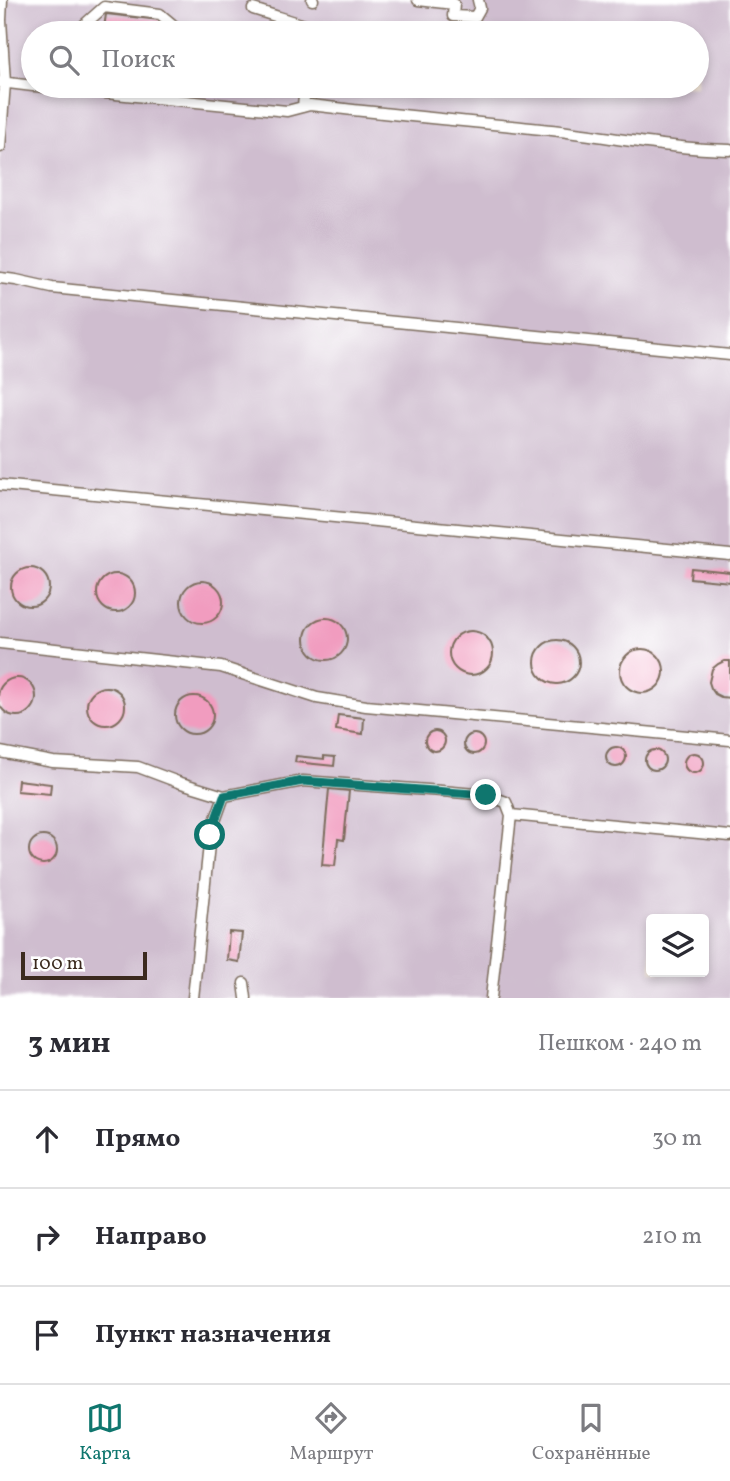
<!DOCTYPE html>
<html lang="ru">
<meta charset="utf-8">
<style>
:root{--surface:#fff;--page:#f2f2f3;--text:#2b2b33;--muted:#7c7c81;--line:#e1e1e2;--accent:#0f766e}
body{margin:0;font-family:Vollkorn,serif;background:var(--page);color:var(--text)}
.controls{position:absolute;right:21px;bottom:21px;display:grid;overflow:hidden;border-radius:7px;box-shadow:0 4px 10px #0003}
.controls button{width:63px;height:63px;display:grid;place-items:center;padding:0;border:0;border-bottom:2px solid var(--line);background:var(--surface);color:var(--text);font:35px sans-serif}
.scale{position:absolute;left:21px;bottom:18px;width:126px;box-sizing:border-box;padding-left:7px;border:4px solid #3b2a1e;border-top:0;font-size:19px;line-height:24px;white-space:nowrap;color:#3b2a1e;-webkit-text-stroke:5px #fff;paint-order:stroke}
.stop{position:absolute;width:21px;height:21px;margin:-16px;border:5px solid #0f766e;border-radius:50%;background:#fff}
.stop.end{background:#0f766e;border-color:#fff;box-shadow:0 2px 7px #0008}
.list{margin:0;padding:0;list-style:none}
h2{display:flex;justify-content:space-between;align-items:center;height:91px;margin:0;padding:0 28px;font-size:30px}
h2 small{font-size:23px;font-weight:400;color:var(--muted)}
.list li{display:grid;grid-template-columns:46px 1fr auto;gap:21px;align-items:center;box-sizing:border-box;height:98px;padding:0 28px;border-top:2px solid var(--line)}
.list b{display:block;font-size:26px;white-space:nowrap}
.list em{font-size:23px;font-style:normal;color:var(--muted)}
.icon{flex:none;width:38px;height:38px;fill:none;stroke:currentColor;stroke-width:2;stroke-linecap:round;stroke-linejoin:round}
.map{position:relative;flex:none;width:730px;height:998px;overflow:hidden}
.search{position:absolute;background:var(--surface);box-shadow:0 4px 10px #0003;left:21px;right:21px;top:21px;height:77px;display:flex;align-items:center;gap:18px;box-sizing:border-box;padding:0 24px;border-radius:38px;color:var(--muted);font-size:26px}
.sheet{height:385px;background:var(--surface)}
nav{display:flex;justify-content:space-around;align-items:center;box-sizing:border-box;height:98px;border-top:2px solid var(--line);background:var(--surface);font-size:19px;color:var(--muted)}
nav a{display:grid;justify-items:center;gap:4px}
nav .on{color:var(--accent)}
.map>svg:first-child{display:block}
.industrial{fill:#cfbdcf;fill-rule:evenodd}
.building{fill:#f19cbf}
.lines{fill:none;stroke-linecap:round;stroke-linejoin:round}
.minor-casing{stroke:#7c6c5d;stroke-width:13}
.minor{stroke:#fff;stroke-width:10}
.route{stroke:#0f766e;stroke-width:9}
</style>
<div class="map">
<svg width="730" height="998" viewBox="0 0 730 998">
<rect width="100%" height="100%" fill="#fff"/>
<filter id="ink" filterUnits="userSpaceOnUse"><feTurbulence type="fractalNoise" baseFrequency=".0143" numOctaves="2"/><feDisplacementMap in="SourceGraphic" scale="14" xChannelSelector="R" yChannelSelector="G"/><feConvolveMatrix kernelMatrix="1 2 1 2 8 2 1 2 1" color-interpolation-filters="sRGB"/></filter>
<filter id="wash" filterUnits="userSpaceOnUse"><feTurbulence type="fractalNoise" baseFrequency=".00686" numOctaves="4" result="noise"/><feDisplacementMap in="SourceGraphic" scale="28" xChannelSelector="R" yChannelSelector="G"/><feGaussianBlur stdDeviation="1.57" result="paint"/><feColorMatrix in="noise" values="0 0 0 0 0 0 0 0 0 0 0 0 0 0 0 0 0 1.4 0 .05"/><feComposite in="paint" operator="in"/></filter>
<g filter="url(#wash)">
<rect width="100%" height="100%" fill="#f6e6d1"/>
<path class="industrial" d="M0,0H730V998H0ZM33,33H697V86H33ZM651,919H704V972H651Z"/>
<g id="blocks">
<path class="building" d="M106,14L160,20L159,33L104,28Z
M11 587a19 19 0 1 1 38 0a19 19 0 1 1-38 0Z
M691,568L730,572V582L690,578Z
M97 593a19 19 0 1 1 38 0a19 19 0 1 1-38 0Z
M181 602a21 21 0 1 1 42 0a21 21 0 1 1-42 0Z
M305 639a21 21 0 1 1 42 0a21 21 0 1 1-42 0Z
M449 653a22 22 0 1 1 44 0a22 22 0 1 1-44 0Z
M535 662a22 22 0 1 1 44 0a22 22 0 1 1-44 0Z
M620 671a22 22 0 1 1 44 0a22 22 0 1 1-44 0Z
M724,661H730V698L721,697L715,694L711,688L709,682L712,669L718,664Z
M-2 697a19 19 0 1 1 38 0a19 19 0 1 1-38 0Z
M87 706a19 19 0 1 1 38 0a19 19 0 1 1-38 0Z
M175 715a19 19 0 1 1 38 0a19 19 0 1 1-38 0Z
M338,715L364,718L363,734L336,730Z
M425 741a10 10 0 1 1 20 0a10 10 0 1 1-20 0Z
M464 744a10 10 0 1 1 20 0a10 10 0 1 1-20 0Z
M606 757a10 10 0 1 1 20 0a10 10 0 1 1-20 0Z
M645 760a10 10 0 1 1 20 0a10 10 0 1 1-20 0Z
M684 763a10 10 0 1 1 20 0a10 10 0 1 1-20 0Z
M296,756L324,759V756L335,757L334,766L295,762Z
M18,780L51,784L50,794L17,791Z
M329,789L349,791L344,840L338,839L335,866L322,865Z
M29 850a14 14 0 1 1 28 0a14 14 0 1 1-28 0Z
M229,932L242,933L239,962L227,960Z"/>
</g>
</g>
<g filter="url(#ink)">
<use href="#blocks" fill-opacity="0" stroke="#7c6c5d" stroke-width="2"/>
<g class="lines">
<defs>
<path id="minor" d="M312,0H313
M418,0L454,4L453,16L475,17L480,8L478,0
M253,9L307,26V33
M84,33L85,24L104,7L160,14L172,24V33
M0,82L33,86
M35,86L287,111L310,105C393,115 476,122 560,131C617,138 673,149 730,150
M303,107L305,86
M0,147L5,83L1,20L2,0
M0,278L16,280L52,288L730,355
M0,485L730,555
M0,643L221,667L317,698L366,706L730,740
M0,752L53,762L138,767L178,782L224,796L303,781L442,791L486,795L506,802L511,815L491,998
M511,815L730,836
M244,983L246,998
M193,998L210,835L224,796"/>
</defs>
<use href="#minor" class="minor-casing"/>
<use href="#minor" class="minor"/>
</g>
</g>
<g class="lines" filter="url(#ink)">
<path class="route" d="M210,835L224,796L303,781L486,795"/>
</g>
</svg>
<div class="controls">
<button><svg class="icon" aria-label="layers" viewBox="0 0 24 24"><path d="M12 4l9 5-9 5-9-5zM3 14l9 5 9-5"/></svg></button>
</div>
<div class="scale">100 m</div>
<div class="stop" style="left:210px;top:835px"></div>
<div class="stop end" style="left:486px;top:795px"></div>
<div class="search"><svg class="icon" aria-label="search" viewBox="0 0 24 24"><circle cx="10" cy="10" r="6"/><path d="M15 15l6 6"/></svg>Поиск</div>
</div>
<section class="sheet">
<h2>3 мин<small>Пешком · 240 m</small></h2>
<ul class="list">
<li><svg class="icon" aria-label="ahead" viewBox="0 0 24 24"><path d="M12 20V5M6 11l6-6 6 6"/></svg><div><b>Прямо</b></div><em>30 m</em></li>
<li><svg class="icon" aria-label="right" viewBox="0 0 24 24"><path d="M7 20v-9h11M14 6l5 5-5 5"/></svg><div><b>Направо</b></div><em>210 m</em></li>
<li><svg class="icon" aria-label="arrive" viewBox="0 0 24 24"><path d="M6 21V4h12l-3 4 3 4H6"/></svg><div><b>Пункт назначения</b></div></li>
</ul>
</section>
<nav>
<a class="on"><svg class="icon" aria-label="map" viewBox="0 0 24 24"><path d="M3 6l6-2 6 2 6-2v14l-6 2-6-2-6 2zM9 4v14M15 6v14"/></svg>Карта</a>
<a><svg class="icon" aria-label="directions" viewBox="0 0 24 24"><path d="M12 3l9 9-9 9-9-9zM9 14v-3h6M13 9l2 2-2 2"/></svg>Маршрут</a>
<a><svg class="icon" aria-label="saved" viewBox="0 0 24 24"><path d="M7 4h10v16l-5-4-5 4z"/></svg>Сохранённые</a>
</nav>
